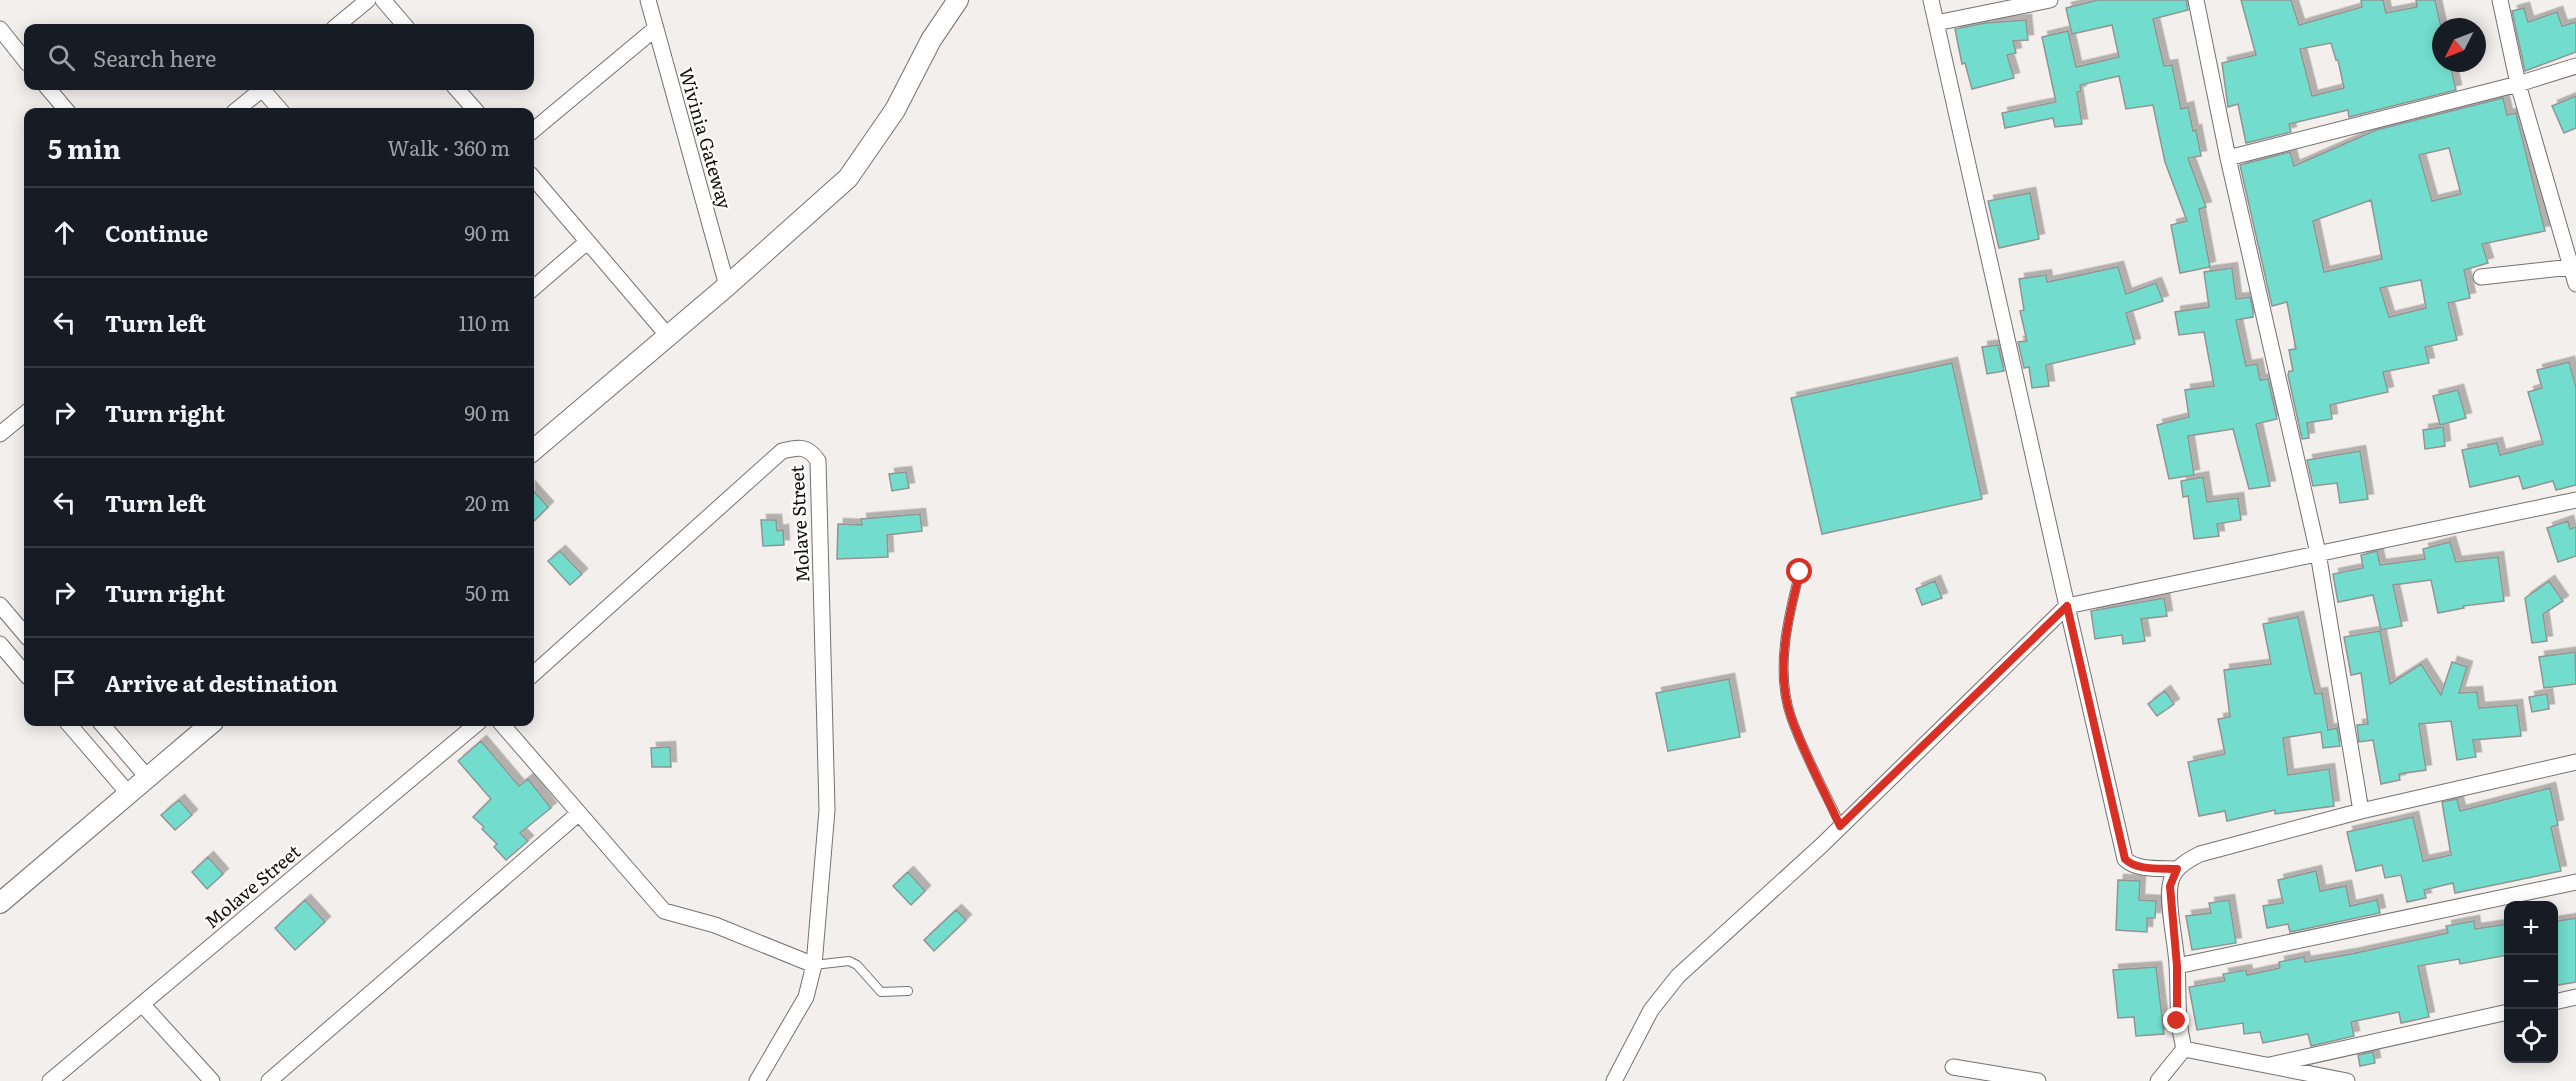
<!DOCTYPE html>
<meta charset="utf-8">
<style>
:root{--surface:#171b24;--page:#20242c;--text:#f1f3f6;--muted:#9ea1a6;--line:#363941}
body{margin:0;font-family:Literata,serif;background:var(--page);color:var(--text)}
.controls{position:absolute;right:18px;bottom:18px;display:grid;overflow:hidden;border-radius:12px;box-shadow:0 3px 15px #0003}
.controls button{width:54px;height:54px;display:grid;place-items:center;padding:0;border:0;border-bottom:2px solid var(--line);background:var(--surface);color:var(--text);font:30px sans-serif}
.compass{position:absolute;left:2432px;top:18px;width:54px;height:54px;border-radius:50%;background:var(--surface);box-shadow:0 3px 15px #0003;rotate:228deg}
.stop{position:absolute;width:18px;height:18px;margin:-14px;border:4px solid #d93025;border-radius:50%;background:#fff}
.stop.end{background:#d93025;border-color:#fff;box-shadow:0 2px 6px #0008}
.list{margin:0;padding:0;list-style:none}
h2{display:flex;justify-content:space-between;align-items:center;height:78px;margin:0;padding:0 24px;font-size:26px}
h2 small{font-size:20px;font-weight:400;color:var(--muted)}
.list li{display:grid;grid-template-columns:39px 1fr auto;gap:18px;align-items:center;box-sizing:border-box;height:90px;padding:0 24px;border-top:2px solid var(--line)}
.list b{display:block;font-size:22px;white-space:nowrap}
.list em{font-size:20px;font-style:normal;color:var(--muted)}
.icon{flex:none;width:33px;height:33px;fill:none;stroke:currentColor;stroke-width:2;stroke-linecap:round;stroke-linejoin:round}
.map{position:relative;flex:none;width:2576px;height:1081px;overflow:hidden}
.search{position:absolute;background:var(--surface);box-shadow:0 3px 15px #0003;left:24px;top:24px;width:510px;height:66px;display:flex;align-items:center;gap:15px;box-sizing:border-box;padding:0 21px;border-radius:12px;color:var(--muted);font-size:22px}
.panel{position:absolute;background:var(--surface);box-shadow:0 3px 15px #0003;left:24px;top:108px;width:510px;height:618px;border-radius:12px}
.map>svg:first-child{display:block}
.building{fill:#73ddcd;stroke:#909594;stroke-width:1.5;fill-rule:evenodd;filter:url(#shadow)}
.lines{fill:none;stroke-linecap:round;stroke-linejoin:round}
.service-casing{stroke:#74716f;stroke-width:10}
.minor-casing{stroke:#74716f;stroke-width:17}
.tertiary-casing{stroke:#74716f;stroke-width:22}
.service{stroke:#fff;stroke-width:8}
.minor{stroke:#fff;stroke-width:15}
.tertiary{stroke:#fff;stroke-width:20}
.route{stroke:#d93025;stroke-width:8}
.labels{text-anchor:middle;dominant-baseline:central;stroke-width:4.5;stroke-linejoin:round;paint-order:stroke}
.street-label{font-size:18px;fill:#100f0e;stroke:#fffdfb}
</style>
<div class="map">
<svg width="2576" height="1081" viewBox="0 0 2576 1081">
<defs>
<filter id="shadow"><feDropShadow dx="5.5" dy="-5.5" stdDeviation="0" flood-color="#0004"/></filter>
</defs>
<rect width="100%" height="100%" fill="#f3efec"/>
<path class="building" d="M2098,0H2186L2188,10L2153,19L2164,66L2172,65L2181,109L2188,107L2193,131L2196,130L2201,156L2188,158L2206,207L2199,209L2210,267L2180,273L2171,225L2187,221L2165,162L2153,105L2126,109L2119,76L2080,85L2081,91L2077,92L2082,124L2055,127L2053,118L2005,128L2002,113L2056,102L2042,37L2068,31L2076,67L2119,57L2112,25L2072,34L2066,8Z
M2241,0H2291L2299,25L2362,7L2361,0H2383L2386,13L2417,7L2416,0H2435L2441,27V63H2450L2456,90L2349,117L2348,110L2289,124L2291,132L2246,143L2238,104L2228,107L2222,63L2256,55ZM2331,43L2336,60H2338L2344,88L2312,96L2300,49Z
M2524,8L2528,22L2557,12L2562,26L2576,22V52L2525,71L2512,11Z
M2026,20L2028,40L2013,41L2016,53L2007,55L2014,78L1972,89L1965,63L1962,64L1955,29L1985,23Z
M2576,96V128L2564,133L2552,106Z
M2503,98L2507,115L2516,113L2545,231L2482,244L2488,263L2464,270L2470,298L2448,303L2457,340L2425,347L2429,363L2383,372L2388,392L2330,405L2332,419L2307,423L2309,438L2302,439L2288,375L2289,371H2293L2289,350L2296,349L2287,302L2272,306L2240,165L2290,152L2294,166L2376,130ZM2449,148L2461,194L2432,201L2419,155ZM2371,200L2382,259L2324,272L2313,221ZM2421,280L2426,308L2389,317L2380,288Z
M2030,193L2039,239L1999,248L1988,201Z
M2118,267L2126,294L2156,283L2163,301L2126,313L2135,344L2046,365L2049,386L2032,388L2029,367L2024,368L2018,342L2027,341L2020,311L2024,310L2019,279L2046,275L2047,282Z
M2232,268L2236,299L2250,297L2253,311V317L2236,320L2246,366L2257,364L2260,380L2268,379L2277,419L2256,424L2270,486L2249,489L2233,429L2188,436L2194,475L2169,479L2157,425L2189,417L2185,390L2214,386L2204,332L2179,335L2175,312L2209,307L2204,272Z
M1998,345L2004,371L1987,374L1982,347Z
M2569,362L2576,387V485L2556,490L2553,481L2523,489L2519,476L2470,487L2462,450L2497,443L2500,455L2543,444L2528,392L2542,388L2537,370Z
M1952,363L1982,499L1822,534L1791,398Z
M2458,390L2466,418L2440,425L2433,396Z
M2443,427L2445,446L2425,449L2423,430Z
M2360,451L2368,499L2340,503L2337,483L2313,486L2307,460Z
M906,472L909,488L892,491L889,474Z
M2203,477L2207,502L2238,498L2241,520L2217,524L2219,536L2194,539L2188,496L2183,497L2181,481Z
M530,487L548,507L530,525Z
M920,514L922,531L887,535L888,557L837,559L838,524L862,525L861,519Z
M761,520H776L777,531L783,530L784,545L763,546Z
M2568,521L2570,529L2576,527V556L2558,562L2547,528Z
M2450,542L2456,562L2498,557L2504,601L2463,606L2464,608L2438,613L2431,580L2393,585L2402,626L2381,630L2373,595L2338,602L2333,574L2363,568L2361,555L2377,551L2380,565L2425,559L2423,549Z
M560,551L582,574L570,585L548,561Z
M1935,581L1942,598L1922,605L1916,589Z
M2549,581L2563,601L2543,614L2547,641L2532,643L2525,598Z
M2164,598L2167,616L2141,619L2145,641L2123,644L2122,635L2095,639L2091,611Z
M2298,617L2315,694L2322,693L2328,730L2337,728L2340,746L2323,748L2321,732L2283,738L2288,775L2329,769L2334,806L2275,814V810L2227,821L2225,811L2199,816L2188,762L2225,754L2218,719L2230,717L2224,670L2271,664L2263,624Z
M2380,631L2390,684L2421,664L2441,695L2452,662L2467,667L2459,693L2477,692L2479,708L2517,705L2521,736L2473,740L2476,757L2457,760L2451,721L2419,724L2426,770L2399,774L2400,780L2381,784L2373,740L2359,742L2357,725L2368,724L2361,673L2351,675L2344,637Z
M2575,652L2576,684L2544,688L2539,657Z
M1729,679L1740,737L1668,751L1656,693Z
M2165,691L2174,704L2157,716L2148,704Z
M2547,694L2549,709L2532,712L2529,697Z
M481,741L519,786L528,779L551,808L520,833L528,841L506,860L494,847L497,844L482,829L484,827L473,817L491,799L458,761Z
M670,747L671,767H652L651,748Z
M2550,788L2558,825L2551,827L2561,871L2455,893L2453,883L2424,890L2426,898L2407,902L2401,875L2385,878L2382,865L2356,871L2347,832L2413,817L2423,861L2451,855L2442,802L2457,799L2460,811Z
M179,800L192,815L175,830L161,815Z
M208,857L223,874L207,889L192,872Z
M2316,871L2320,891L2346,886L2350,906L2377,900L2380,913L2290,932L2288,924L2267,928L2263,906L2283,903L2278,880Z
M908,872L925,891L911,905L893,886Z
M2118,880L2140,881L2139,900L2156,901L2155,918H2147V932L2116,930Z
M305,900L325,922L295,950L275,928Z
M2229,900L2236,943L2192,950L2186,916L2211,913L2209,903Z
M956,910L966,920L934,951L924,940Z
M2576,918V982L2553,986V922Z
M2474,921L2475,929L2508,924V955L2460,964L2459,959L2418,966L2429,1017L2401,1023L2399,1012L2351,1022L2354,1036L2311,1046L2308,1034L2263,1043L2260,1032L2244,1034L2243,1023L2197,1030L2189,987L2225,981L2223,974L2246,970L2247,975L2280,968L2279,962L2304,957L2305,962L2351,954L2448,933L2446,926Z
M2156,967L2164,1034L2136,1036L2134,1017L2118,1018L2113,970Z
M2373,1052L2375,1063L2360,1066L2358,1055Z"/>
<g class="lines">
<defs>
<path id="service" d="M1800,571C1788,617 1775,670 1791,717C1804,754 1824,790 1841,826
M814,965L849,961L857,965L881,992L908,991"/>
<path id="minor" d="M383,0L407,28
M648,0L727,286
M1931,0L2067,606L2576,500
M2196,0L2228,158L2318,553L2361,811
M2500,0L2518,84L2576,284
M1936,23L2050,0
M334,28L368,0
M0,29L28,64
M46,86L68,112
M454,86L477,112
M262,89L282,112
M234,112L266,86
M530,133L656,28
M2228,158L2518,84L2576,66
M530,174L668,336
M2481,277L2571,267
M530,291L587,242
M0,434L28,411
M0,605L28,638
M2067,606L2125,859C2137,871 2161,868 2177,869
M0,644L28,677
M530,677L782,451C798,447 808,445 818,461L827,810L814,965L806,997L757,1081
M67,722L128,793
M100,722L147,777
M500,722L664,911L715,925L814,965
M2177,966L2576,882
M2554,1002L2576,997
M142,1004L212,1081
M2184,1049C2176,1016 2179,997 2177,965C2176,943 2167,906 2170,886C2172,869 2186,861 2200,854L2361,811L2576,762
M2184,1049L2347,1081
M2270,1065L2508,1012
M1953,1067L2038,1081
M50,1081L479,722
M269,1081L579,813
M1614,1081L1651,1010L1678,976L1822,845L2067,606
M2158,1081L2184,1049"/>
<path id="tertiary" d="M530,453L727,286L848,178L895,110L931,40L958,0
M0,903L213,722"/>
</defs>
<use href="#service" class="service-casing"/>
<use href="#minor" class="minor-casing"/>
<use href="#tertiary" class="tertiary-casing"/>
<use href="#service" class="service"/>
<use href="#minor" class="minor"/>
<use href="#tertiary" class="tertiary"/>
</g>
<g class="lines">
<path class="route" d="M1800,572C1788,617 1775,671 1791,717C1804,754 1824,790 1840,826L2067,606L2125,859C2137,871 2161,868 2177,869L2170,886L2177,966V1021"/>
</g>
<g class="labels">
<g class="street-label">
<text transform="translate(706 138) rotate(74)">Wivinia Gateway</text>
<text transform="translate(799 524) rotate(-93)">Molave Street</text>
<text transform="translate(252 886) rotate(-40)">Molave Street</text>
</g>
</g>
</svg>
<div class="controls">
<button>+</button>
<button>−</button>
<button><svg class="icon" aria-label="locate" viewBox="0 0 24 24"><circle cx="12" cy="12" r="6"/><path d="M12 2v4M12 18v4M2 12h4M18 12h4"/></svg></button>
</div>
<svg class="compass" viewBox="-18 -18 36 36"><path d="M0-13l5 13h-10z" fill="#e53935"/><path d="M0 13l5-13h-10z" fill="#9ea1a6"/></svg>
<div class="stop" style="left:1800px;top:572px"></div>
<div class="stop end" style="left:2177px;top:1021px"></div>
<div class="search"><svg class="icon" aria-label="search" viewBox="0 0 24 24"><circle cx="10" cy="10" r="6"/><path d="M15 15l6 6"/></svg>Search here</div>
<section class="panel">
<h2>5 min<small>Walk · 360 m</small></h2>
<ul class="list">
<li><svg class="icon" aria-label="ahead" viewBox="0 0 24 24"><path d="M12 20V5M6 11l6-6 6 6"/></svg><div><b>Continue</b></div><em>90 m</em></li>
<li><svg class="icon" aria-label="left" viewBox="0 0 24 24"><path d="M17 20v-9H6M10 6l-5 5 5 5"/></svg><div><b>Turn left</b></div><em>110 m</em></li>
<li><svg class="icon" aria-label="right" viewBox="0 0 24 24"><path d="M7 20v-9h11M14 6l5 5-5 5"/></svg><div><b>Turn right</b></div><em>90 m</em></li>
<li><svg class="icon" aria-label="left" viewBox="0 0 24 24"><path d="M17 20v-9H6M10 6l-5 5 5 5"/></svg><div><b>Turn left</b></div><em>20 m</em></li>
<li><svg class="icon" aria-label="right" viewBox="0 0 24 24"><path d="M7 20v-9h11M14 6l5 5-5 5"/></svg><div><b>Turn right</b></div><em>50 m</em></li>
<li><svg class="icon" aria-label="arrive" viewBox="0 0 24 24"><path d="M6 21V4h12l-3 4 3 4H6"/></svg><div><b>Arrive at destination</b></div></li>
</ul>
</section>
</div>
